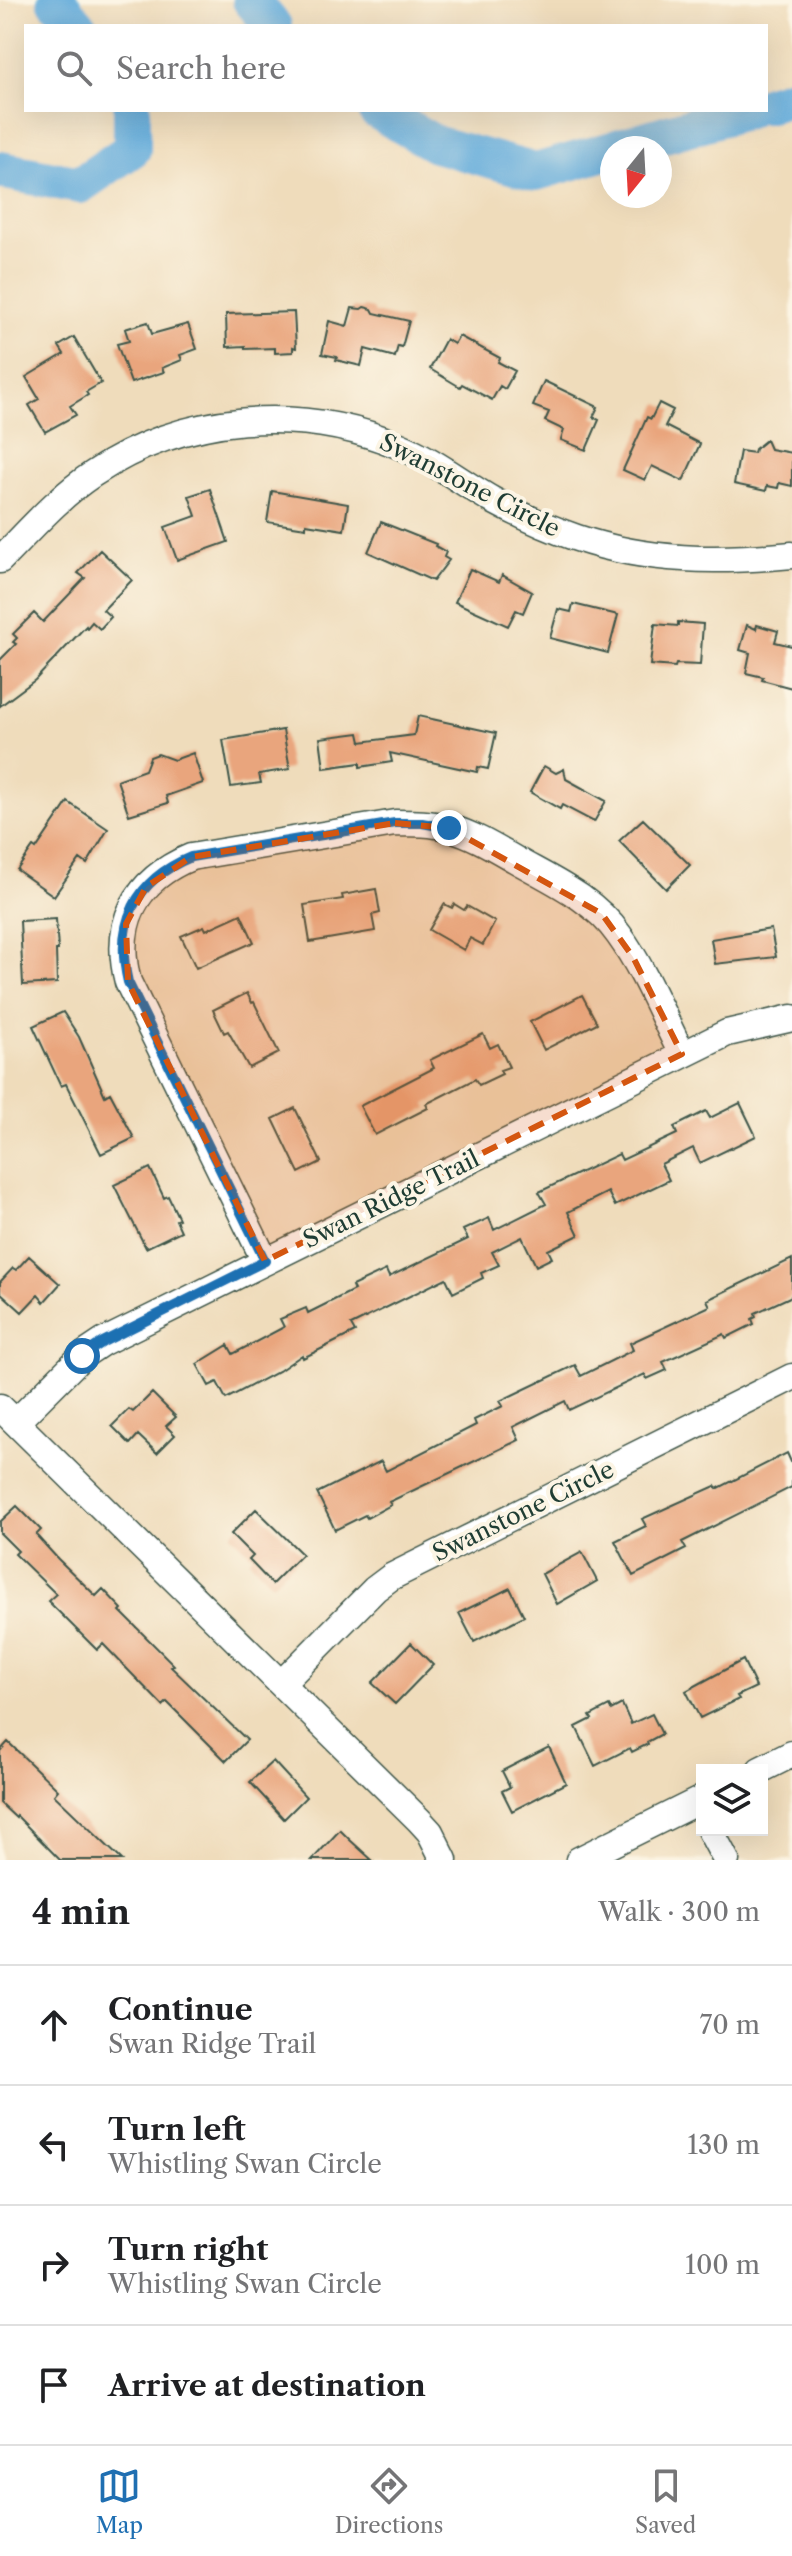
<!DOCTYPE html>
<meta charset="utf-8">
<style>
:root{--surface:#fff;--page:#f6f6f6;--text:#202124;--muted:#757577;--line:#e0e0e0;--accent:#1f6fb2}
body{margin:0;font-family:"Libre Caslon Text",serif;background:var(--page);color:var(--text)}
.controls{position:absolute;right:24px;bottom:24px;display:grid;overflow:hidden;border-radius:0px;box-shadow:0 8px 32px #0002}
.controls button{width:72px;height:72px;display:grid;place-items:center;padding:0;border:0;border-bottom:2px solid var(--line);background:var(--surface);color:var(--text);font:40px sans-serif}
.compass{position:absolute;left:600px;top:136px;width:72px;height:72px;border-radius:50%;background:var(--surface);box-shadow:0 8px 32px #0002;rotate:198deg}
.stop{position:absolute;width:24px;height:24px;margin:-18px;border:6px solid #1f6fb2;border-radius:50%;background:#fff}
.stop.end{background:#1f6fb2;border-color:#fff;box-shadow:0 2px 8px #0008}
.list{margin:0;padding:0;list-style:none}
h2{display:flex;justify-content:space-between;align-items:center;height:104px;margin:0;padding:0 32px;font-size:34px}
h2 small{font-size:26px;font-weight:400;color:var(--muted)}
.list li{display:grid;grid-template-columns:52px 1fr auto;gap:24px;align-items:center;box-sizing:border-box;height:120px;padding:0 32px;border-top:2px solid var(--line)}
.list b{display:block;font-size:30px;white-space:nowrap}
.list p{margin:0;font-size:26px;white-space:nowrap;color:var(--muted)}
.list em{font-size:26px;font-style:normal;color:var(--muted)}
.icon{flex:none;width:44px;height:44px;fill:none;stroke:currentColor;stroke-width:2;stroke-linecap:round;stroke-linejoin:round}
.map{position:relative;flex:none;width:792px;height:1860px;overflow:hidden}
.search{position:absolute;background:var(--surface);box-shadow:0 8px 32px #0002;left:24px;right:24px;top:24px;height:88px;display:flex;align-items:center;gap:20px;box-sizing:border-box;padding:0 28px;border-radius:0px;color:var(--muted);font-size:30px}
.sheet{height:584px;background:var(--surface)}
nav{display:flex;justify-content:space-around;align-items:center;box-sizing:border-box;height:112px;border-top:2px solid var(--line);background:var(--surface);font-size:22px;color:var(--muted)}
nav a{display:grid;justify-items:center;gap:4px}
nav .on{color:var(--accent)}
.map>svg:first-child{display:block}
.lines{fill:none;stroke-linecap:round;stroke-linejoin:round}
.river{stroke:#64acdb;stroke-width:38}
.building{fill:#e9a57d}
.minor-casing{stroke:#3e5548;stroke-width:29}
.minor{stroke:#fff;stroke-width:26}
.route{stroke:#1f6fb2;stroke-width:10}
.marked{fill:#d45610;fill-opacity:0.2;stroke:#d45610;stroke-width:6;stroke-dasharray:16 10;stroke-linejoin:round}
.labels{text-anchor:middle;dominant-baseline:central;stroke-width:8;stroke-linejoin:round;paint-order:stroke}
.street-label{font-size:24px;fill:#1f3d34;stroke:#fcf5e5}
</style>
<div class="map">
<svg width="792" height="1860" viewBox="0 0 792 1860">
<rect width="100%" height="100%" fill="#fcf5e5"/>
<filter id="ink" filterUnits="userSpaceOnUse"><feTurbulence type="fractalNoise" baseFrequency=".0125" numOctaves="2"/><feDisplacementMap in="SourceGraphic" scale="16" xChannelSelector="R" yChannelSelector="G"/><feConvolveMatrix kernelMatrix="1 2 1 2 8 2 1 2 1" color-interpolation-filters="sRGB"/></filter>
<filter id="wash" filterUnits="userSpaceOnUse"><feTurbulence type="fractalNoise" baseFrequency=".006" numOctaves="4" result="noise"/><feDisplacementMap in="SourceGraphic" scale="32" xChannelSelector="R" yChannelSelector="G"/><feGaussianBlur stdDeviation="1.8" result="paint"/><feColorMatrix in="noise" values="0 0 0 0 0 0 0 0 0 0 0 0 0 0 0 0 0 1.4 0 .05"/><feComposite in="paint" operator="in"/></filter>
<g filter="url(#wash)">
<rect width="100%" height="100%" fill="#efdcbb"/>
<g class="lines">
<path class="river" d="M56,0L78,26
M251,0L273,26
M766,105L792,97
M376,110L435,144L536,172L612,150
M617,148L747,110
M0,170L80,185L132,149V110"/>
</g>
<g id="blocks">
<path class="building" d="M364,307L372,309L374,313L409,321L402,347L398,346L395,357L365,349L361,366L336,360L337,357L322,354L329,321L347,326L352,308L361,309Z
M294,312L296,348L293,347V352L275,353V348L245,349V346L227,347L226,314Z
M148,322L152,334L188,324L197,349L180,355L182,360L162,368L164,372L131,383L117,344L129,341L125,329Z
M459,336L500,358L498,362L515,371L505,389L500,386L492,400L462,384L460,387L430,369L446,339L454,344Z
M74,337L101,383L86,392L88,395L70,406L76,415L45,432L29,405L39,399L26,377L64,354L59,346Z
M544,381L598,407L593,417L599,420L586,450L561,440L564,430L545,421L549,412L533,406Z
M659,403L673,410L665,426L700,444L683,481L652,466L645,480L623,470L647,417L651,419Z
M766,440L770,449L792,453V486L779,483L778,488L767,486L766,491L734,484L740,451L754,453L755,449Z
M210,489L228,542L177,560L165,527L196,516L189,496Z
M272,491L348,504L344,530L306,524V528L267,522Z
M381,522L436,544L435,546L446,552L444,557L449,560L433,581L368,552Z
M100,550L132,580L103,610L111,617L100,629L92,622L87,628L86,626L35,680L0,706V660L16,644L13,642L17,638L13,634L34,613L43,622L85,578L78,573Z
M470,569L499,582L502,575L532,592L523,613L516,610L508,626L455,602Z
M573,604L618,615L608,653L550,638L558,609L571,612Z
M678,622L703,624L700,665L676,664L675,667L650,665L655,624L678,626Z
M747,625L756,629L757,625L778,631L775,642L792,646V688L762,680L763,677L746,673L750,653L740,650Z
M418,716L496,733L488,769L478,767L477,772L390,753L392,762L360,767V763L324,768L320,738L359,733L361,742L414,735Z
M283,730L290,769L259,774L261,783L231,787L223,740Z
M193,753L203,783L166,796L168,803L129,815L117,780L145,770L150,757L158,754L174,760Z
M544,766L556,773L564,769L566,779L606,801L594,822L562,805L560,809L530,792Z
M68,802L108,829L87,864L80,859L54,896L17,870L33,847L36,849Z
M643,819L690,865L666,889L619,841Z
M376,889L380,913L372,915L375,931L310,942L304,905L343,899L342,895Z
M444,904L452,908L454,904L464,910L467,906L495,922L483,945L470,938L464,950L429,930Z
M241,914L254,942L196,968L181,936L204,926L206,930Z
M56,919L58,950H56L57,983L23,985L20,921Z
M771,929L776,957L715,964L711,939Z
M247,993L252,1003L254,1002L279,1053L249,1068L228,1031L224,1033L213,1010Z
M582,995L597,1023L544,1050L530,1022Z
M63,1012L79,1037L105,1096L110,1093L134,1138L101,1154L66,1084L61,1086L33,1026Z
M483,1034L490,1048L498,1044L509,1067L500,1070L502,1074L479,1085L475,1079L426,1104L428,1108L375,1135L360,1106L434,1068L430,1060Z
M740,1103L756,1136L700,1163L693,1148L661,1164L669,1180L615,1206L608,1192L568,1212L579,1235L548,1250L552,1258L536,1266L522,1237L492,1252L499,1265L481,1273L483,1278L453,1293L446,1278L351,1325L355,1332L303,1358L302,1355L279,1371L226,1399L217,1382L209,1386L197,1364L228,1345L233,1354L284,1327L280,1319L306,1308L308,1313L354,1290L352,1286L386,1270L389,1277L468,1239L463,1230L489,1218L494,1230L546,1204L539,1192L619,1154L622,1160L677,1134L674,1127L706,1111L710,1118Z
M295,1108L321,1162L299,1173L273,1119Z
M150,1168L164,1198L168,1196L179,1219L176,1220L181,1231L146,1248L114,1185Z
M29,1256L60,1284L44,1302L38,1295L22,1312L0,1292V1282L13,1268L16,1270Z
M792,1259V1296L755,1313L756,1317L752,1319L754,1324L726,1338L724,1334L663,1362L667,1370L647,1379L645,1374L569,1410L565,1401L513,1427L519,1440L389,1502L391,1505L367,1518L365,1515L335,1530L317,1493L381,1461L386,1471L476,1425L474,1420L503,1406L500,1401L575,1365L581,1376L633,1350L630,1343L710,1306L707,1300Z
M152,1393L176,1417L166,1426L175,1435L157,1453L138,1435L130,1444L112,1426L129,1409L133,1412Z
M787,1453L792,1464V1487L682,1542L686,1549L633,1576L615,1541L646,1526L642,1519L715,1486L717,1489Z
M17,1506L41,1530L36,1535L58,1559L96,1596L103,1589L122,1609L120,1611L174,1665L171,1667L247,1740L226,1761L167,1702L163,1706L103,1644L97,1650L48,1601L56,1594L15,1554L18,1551L0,1533V1522Z
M256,1509L302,1554L272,1584L249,1560L253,1556L231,1534Z
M582,1552L597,1581L557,1604L542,1574Z
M510,1588L524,1616L474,1642L459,1613Z
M411,1643L433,1665L395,1704L372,1683Z
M743,1660L756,1687L737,1696L739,1699L700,1718L686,1691Z
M622,1704L631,1724L652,1714L662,1734L647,1742L648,1744L632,1752L630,1748L595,1766L576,1727L592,1719L590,1716L609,1706L611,1710Z
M8,1742L58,1790L54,1795L122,1860H60L17,1816L16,1818L0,1803V1751Z
M549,1747L566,1783L512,1811L502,1791L510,1787L502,1771Z
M273,1761L306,1797L284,1819L250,1782Z
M340,1830L350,1840L372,1860H312Z"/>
</g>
</g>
<g filter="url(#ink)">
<use href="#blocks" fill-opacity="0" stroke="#3e5548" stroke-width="2"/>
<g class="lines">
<defs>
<path id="minor" d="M0,560C30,530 58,497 93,474C184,413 300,404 400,446C434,460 462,483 494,501C520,515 548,528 577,538C648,562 718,562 792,555
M265,1261L128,982C113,924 135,880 191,857L395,823C414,823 432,823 450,828C474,835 495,848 516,860C553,881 594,899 619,935C645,971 662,1015 682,1054
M0,1407L419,1820L430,1832L444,1860
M16,1422L82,1356L103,1342L727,1033L792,1018
M281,1684L375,1589L391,1577L792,1377
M760,1770L792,1754
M710,1830L726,1860
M579,1860L702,1799"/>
</defs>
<use href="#minor" class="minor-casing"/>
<use href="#minor" class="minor"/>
</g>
</g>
<g class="lines" filter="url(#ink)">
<path class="route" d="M82,1356L103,1342L265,1261L128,982C114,924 135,880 191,857L395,823H422L449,828"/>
</g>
<path class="marked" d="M395,823L449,828L602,914L633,957L682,1054L265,1261L128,982L126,924L146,887L191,857Z"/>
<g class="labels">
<g class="street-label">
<text transform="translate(470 485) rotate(27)">Swanstone Circle</text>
<text transform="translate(391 1199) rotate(-26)">Swan Ridge Trail</text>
<text transform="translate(523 1511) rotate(-26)">Swanstone Circle</text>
</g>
</g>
</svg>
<div class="controls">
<button><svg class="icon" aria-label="layers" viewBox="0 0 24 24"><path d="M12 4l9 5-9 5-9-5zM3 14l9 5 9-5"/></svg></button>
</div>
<svg class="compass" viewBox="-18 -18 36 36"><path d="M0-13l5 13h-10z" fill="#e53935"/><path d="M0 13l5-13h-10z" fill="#757577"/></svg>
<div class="stop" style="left:82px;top:1356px"></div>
<div class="stop end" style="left:449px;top:828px"></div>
<div class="search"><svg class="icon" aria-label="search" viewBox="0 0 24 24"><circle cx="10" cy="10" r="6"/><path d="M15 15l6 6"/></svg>Search here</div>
</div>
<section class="sheet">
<h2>4 min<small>Walk · 300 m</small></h2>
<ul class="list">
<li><svg class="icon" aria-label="ahead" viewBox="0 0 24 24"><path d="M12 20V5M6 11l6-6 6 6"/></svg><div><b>Continue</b><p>Swan Ridge Trail</p></div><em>70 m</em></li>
<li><svg class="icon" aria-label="left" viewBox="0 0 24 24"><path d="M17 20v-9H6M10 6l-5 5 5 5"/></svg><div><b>Turn left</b><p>Whistling Swan Circle</p></div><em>130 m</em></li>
<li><svg class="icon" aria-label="right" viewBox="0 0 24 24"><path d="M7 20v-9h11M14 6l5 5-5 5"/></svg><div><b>Turn right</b><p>Whistling Swan Circle</p></div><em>100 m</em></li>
<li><svg class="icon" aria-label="arrive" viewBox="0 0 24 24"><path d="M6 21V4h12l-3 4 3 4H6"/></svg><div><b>Arrive at destination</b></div></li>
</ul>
</section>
<nav>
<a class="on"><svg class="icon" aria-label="map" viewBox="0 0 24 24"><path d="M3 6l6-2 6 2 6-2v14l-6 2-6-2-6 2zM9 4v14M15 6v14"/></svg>Map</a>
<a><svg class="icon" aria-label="directions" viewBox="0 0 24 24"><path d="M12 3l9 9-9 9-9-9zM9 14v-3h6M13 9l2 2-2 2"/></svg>Directions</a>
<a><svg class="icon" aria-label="saved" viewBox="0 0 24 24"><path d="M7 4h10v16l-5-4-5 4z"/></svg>Saved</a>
</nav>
